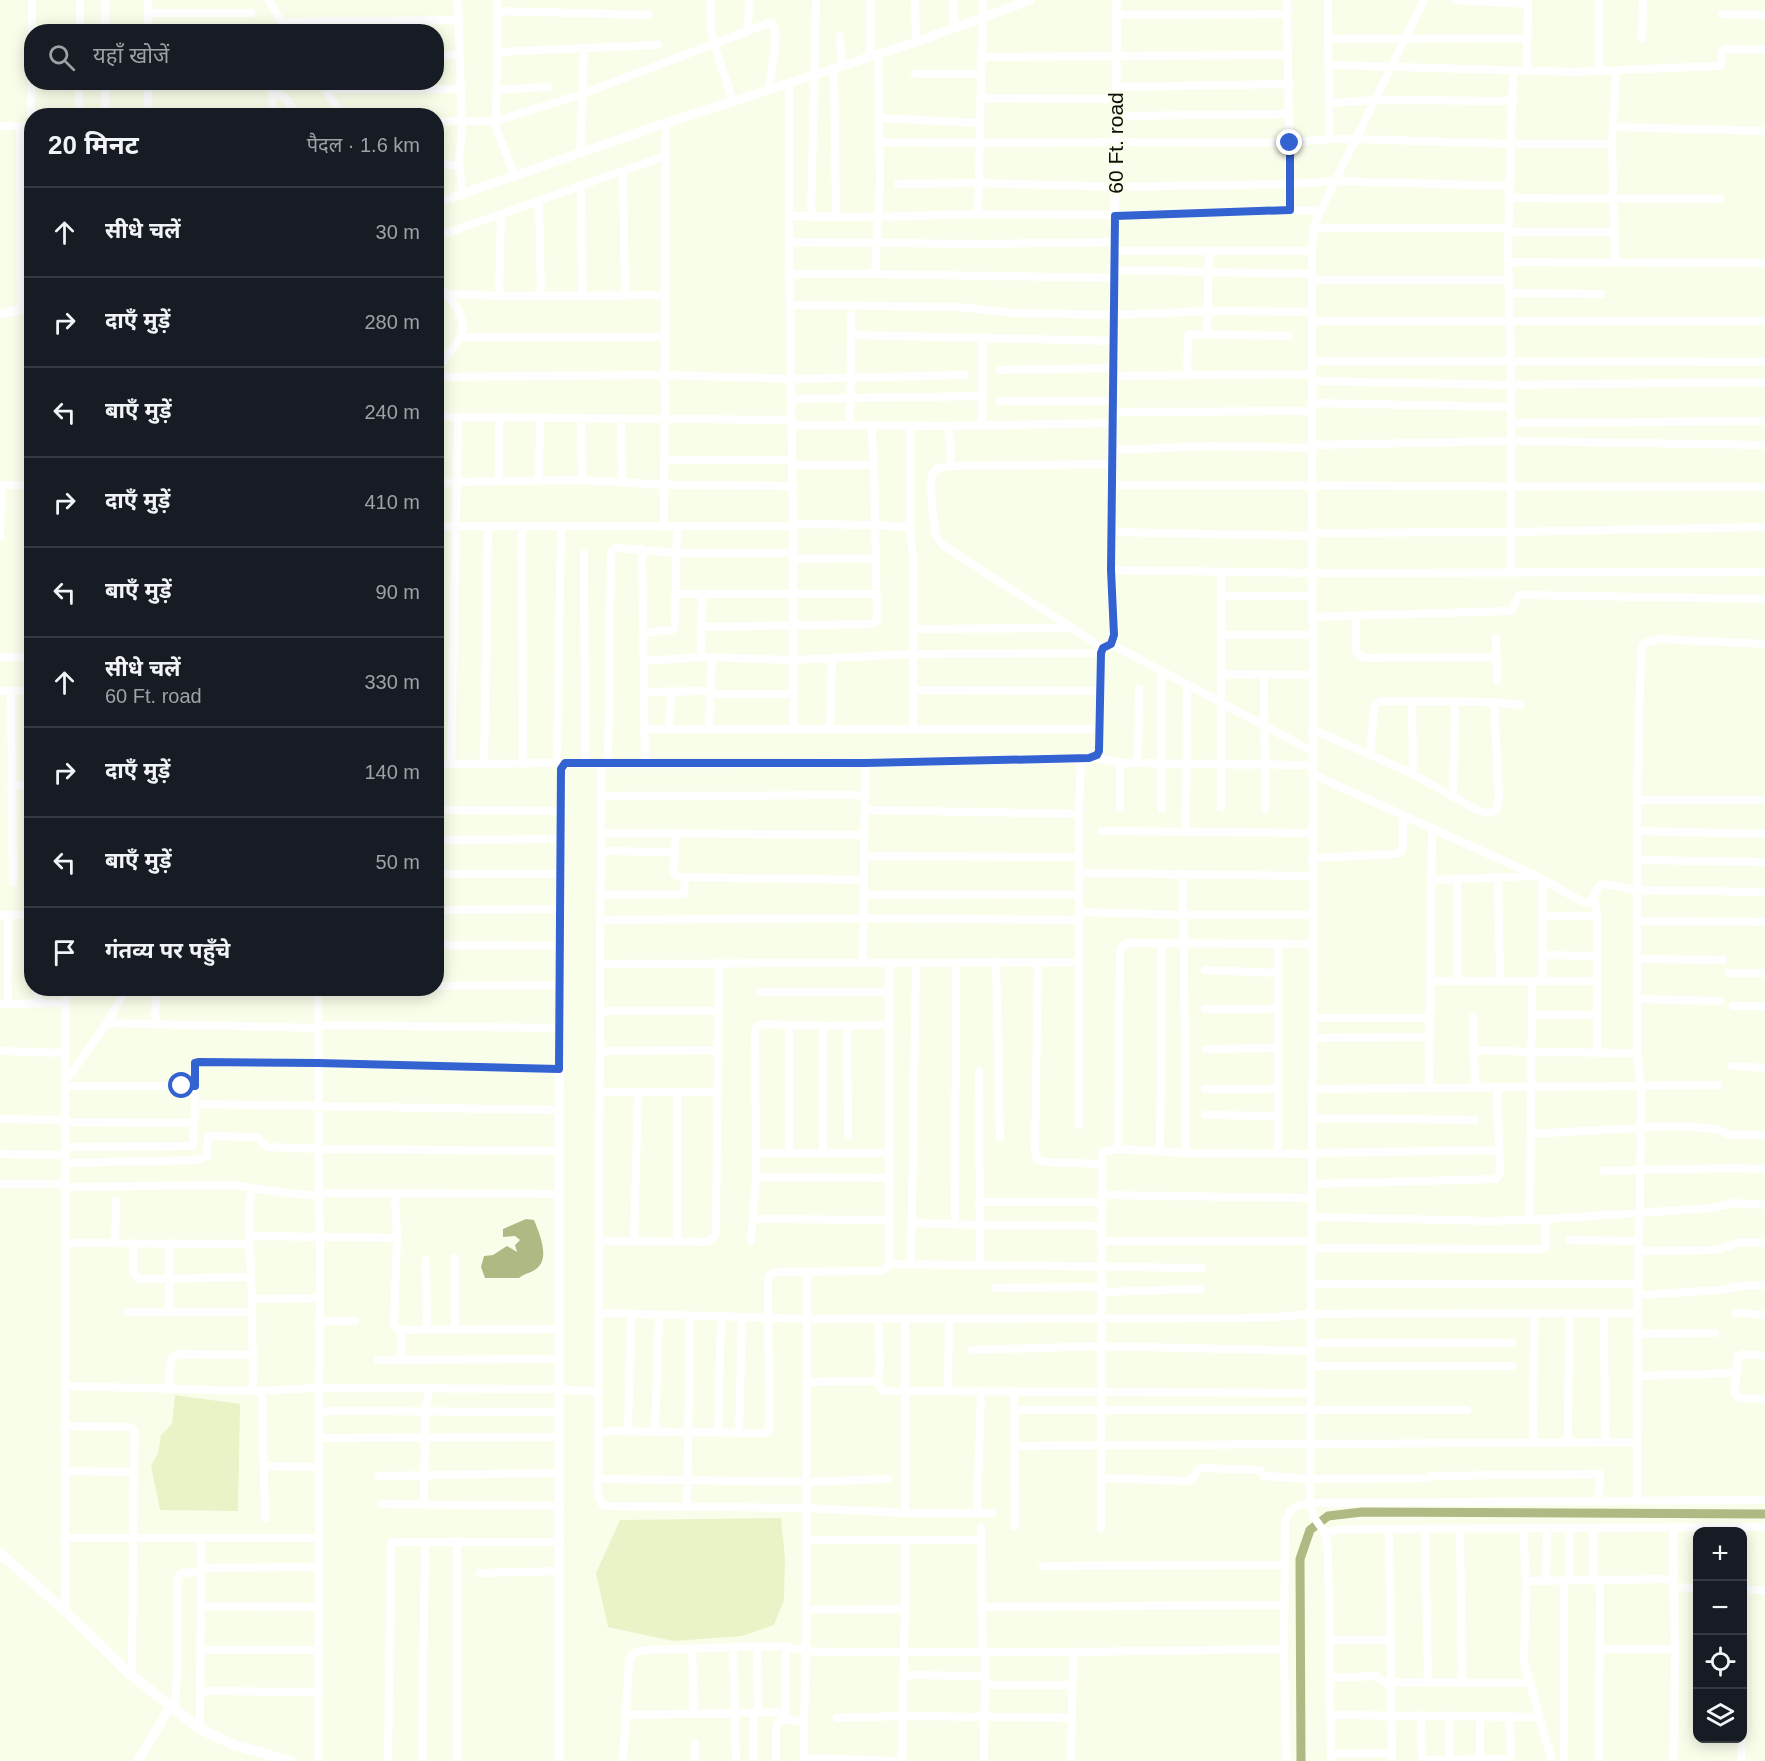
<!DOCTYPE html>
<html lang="hi">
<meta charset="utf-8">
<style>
:root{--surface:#171b24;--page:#20242c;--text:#f1f3f6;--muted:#9ea1a6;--line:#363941}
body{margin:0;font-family:Helvetica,"Noto Sans Devanagari",sans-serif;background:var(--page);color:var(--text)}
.controls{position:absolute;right:18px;bottom:18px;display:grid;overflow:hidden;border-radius:12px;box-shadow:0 3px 15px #0003}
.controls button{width:54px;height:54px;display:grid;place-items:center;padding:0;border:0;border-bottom:2px solid var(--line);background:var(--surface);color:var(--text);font:30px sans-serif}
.stop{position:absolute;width:18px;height:18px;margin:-14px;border:4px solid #3362d1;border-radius:50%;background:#fff}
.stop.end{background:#3362d1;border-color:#fff;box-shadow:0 2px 6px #0008}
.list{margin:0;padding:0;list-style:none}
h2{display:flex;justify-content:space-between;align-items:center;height:78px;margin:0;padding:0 24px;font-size:26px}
h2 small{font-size:20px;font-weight:400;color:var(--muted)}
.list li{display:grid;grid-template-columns:39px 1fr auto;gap:18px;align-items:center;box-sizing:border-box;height:90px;padding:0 24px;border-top:2px solid var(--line)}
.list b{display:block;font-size:22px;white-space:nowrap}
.list p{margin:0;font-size:20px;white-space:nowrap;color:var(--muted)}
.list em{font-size:20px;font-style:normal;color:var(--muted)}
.icon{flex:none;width:33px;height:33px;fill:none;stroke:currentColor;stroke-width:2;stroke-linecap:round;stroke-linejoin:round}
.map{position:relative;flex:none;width:1765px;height:1761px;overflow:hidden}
.search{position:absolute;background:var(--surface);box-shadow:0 3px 15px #0003;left:24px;top:24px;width:420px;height:66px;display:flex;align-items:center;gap:15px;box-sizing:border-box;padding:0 21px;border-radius:24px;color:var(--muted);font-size:22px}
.panel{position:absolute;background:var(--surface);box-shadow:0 3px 15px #0003;left:24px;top:108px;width:420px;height:888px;border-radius:24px}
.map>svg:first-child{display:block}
.green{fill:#e9f3c7}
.water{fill:#aeb983}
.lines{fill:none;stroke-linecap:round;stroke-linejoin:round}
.canal{stroke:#aeb983;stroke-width:9}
.minor{stroke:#fff;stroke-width:8}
.tertiary{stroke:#fff;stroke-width:9}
.secondary{stroke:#fff;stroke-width:10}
.route{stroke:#3362d1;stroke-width:8}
.labels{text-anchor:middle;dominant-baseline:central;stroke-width:4.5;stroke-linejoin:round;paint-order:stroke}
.street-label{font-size:21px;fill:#0d0f08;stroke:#f9feea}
</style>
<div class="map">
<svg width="1765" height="1761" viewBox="0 0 1765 1761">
<rect width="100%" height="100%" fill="#f9feea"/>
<path class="green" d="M175,1395L240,1404L238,1511L160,1510L151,1466L158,1453L161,1435L172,1424Z
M781,1518L785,1558L784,1600L774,1625L742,1636L673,1641L608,1627L596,1573L620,1520Z"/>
<path class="water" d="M526,1219L534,1220C539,1233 551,1258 536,1269C531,1273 525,1273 519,1278H485L481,1267L484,1256L493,1255L507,1246L517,1252L515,1245L520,1240L515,1236L503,1237V1229Z"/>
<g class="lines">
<path class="canal" d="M1301,1761L1300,1559L1310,1530L1328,1516L1362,1512L1765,1514"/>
<path class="minor" d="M105,0V32
M148,0V32
M268,0L288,32
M458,0L462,127L459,165L463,195
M498,0L496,121L497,130L515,177
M710,0L711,29L714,44L733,101
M870,0V56
M915,0L916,42
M954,0V28
M1328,0L1329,139
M1456,0L1528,4
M1599,0V71
M498,11L649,15
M148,13H251
M1722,14L1765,15
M1116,15L1288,14
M282,22L458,20
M748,31L749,0
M32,32V0
M80,32V0
M840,36L841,66
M1328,39L1528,38
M1642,39L1643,0
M497,52L658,45
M436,55H460
M981,57L1288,55
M1329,65L1572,72L1719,66L1721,65L1722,52L1725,49L1765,50
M834,68L836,217
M1527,70L1528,1
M915,74H981
M105,82V116
M321,82L342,116
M1116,87L1289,84
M273,89L287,100L297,116
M325,89H461
M497,90L548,87
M980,98L1116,99
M1329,103L1375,100L1513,101
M79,116V82
M148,116V82
M191,116V113L196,112L272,114
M272,116L273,82
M1115,116L1289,114
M880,118L979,123
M436,121H496L582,94L769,23L773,24L776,39L769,89
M0,126H24
M20,126L21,309
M31,126L32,38
M1613,127L1765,131
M881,142L979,143L1115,142L1290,143L1329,139H1356L1511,144H1612
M580,154L584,49
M436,165H459
M623,171L625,296
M898,184L978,183L1115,187L1291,184L1335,181L1510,186
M581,186L582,296
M1510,198L1720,199
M539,201L541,296
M1290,210L1320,211
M978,214L983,0
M790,216L878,217L978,214L1115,215L1290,210L1287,0
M811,217L816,0
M1313,228H1509
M1509,232H1614
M436,237L665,156
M789,242L981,244L1115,242
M1114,251H1312
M1509,262L1765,263
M1615,263L1612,144L1616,70
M1114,270L1312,274
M791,274H875L1114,278
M875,274L880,183L878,54
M1312,280H1509
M436,285C450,297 470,318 460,338C455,348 444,358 436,368
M1509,293L1601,294
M446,294L499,296L665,295
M499,296L501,215
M791,305L959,307L1014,313L1114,315L1208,311L1312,312
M851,315V335
M1312,321H1765
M1207,335L1209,251
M461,337H665
M982,337V426
M1312,361L1765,362
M1000,370L1113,368
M1113,376L1312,374
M1187,376L1188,335L1191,334L1289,336
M436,377L665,375L792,379L965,375
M1312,381L1511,385L1765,382
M792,399L982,396
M999,401H1113
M1312,403L1511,407
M1113,412L1312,411
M436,417L792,420
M581,418L582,480
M621,418L622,482
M1511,423L1765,421
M792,425L949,426L1113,423
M850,425L851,335L1113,341
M910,426V527L913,559V729
M949,426L951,466
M1312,445L1512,441L1765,445
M1112,450L1212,446L1312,448
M664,460H793
M793,465H874
M499,481V418
M539,481L540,418
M436,483L499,481L582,480L664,485L793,486
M0,485H32
M1112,485L1765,487
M793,524L875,525L910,527
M436,526H793L789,242V83
M793,526L794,729
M522,527L523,764
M664,527L666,123
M1112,532L1312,536
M1312,533L1511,532L1765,527
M0,537L1,485
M642,549L645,764
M584,554L585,763
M793,559L876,558
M1111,570L1312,573L1765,572
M1221,572V807
M1511,573V385L1508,251L1513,70
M675,594H876
M1221,596H1312
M1312,617L1508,611L1512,610C1516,605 1515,600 1519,595H1524L1765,599
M1356,617V651L1360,656L1366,658L1497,657
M703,627L870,624L876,622L877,618L874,465L871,425
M913,629L1071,628
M643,633L673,630L675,626L677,527
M1221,635H1312
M1496,638L1497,680
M1111,644L1312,751
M1103,648L944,546L938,539L935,532C934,521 928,480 933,473C936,467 945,467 951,466L1112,464
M0,657H32
M701,657L702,594
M644,661L701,657L794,660L913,654L1101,653
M1221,674L1312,675
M1264,675L1265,809
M913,690L1100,691
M0,691H32
M11,691L13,883
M644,692L710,691
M710,694H794
M1412,701L1413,774
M644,729H1099
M669,729L671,691
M709,729L712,658
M830,729L832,659
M1312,729L1413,774L1477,810L1488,813L1495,811L1498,805L1499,796L1494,702
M1370,755L1374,708L1377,703L1383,701L1494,702L1520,705
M1094,757L1120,763L1312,765
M557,763L561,527
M1120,763V808
M1138,763L1139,689
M436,764L560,763
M451,764L458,418
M484,764L488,526
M601,764L598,1474L600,1478L605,1479L806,1482L888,1479
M608,764L611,552L615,548H620L676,553H793
M1312,774L1537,876L1583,902L1586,903L1592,900L1599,886L1604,884L1637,890L1765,892
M11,786L32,785
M601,796L865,795
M1453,797L1455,702
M1637,800H1765
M1162,808V671
M436,810L561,811
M865,810L1079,814
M1102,831L1312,833
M1637,831L1765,834
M1186,832L1187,684
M601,833L864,835
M675,833L674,873L678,877L864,880
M436,840L561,839
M601,851L675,852
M864,856L1079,857
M1312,858L1396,854L1401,852L1403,847V816
M1637,860L1765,862
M1079,873L1313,876
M436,874H560
M1183,874L1186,1153
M1498,878L1500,981
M1457,879V981
M1542,879V981
M1432,880L1535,876
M601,895L684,894L685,877
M864,895L1079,894
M1594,898L1597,912V956
M436,910L560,909
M1079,912L1183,915H1313
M0,915H32
M8,915V1004
M1542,916H1597
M601,920L865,918L1079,920
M1637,921L1765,922
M1278,944V1154
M436,945L560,946
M1542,955L1597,956V1053
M1637,959L1723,960
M996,962L1000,1137
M1038,962L1035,1152L1037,1159L1045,1162L1101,1164
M863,963L865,763
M600,964L1079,962
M1205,970L1278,973
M1729,973H1765
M1430,981H1597
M436,986L560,985
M65,990L125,991
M760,992H889
M1638,999L1720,1001
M0,1004L65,1003
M38,1004V988
M1733,1006H1765
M1205,1009H1278
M600,1011H718
M1531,1015H1597
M1473,1017L1475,1086
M1313,1018H1429
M107,1023L127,988
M155,1024L156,988
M318,1025L559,1028
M789,1025V1153
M847,1026L848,1135
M1313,1038L1429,1037
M1206,1049L1278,1048
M1474,1050L1531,1052L1637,1053
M0,1051L65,1053
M600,1051L718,1050
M1732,1066L1765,1068
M979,1071L980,1265
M65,1079L73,1071L107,1023L318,1028
M65,1086H195
M1429,1086L1432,829
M1205,1089H1278
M1313,1089L1718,1085
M600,1092H718
M677,1092V1241
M195,1104L559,1110
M1205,1115L1278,1116
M1312,1118L1475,1120
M0,1119L65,1120
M65,1122L194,1123
M1079,1125V814L1081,758
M1531,1134L1673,1126L1717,1129L1729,1135H1765
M65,1147L193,1146L195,1104L194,1067L195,1063L199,1062L318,1063L559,1069
M1118,1149L1120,950L1123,946L1128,943L1313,944
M1160,1152L1162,944
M756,1153H888
M823,1153V1026
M1312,1153L1499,1150
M0,1154L65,1155
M65,1163L197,1160L207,1156L208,1136L253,1137L258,1138L267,1147L319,1149L559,1151
M1604,1171L1731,1168L1765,1169
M756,1177L888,1178
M0,1184H65
M1312,1184L1494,1179L1498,1177L1500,1171L1497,1087
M65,1187L232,1185L288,1193L319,1196
M251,1188L249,1224L252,1299L253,1391
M319,1193L559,1194
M395,1194L397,1238L394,1324L396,1328L401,1330L560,1329
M1101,1195L1312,1198
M979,1202H1101
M1312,1217L1491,1221L1545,1219L1713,1208L1733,1203L1765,1205
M754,1219L888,1220
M1530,1220L1532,981
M912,1223L979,1225L1101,1226
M955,1223L956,962
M250,1236L397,1238
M1569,1240L1638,1241
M599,1241L704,1242C711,1241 713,1240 716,1233L719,963
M634,1241L638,1092
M751,1241L756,1177L755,1032L757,1027L762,1024L823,1026L889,1025
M1101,1241H1311
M115,1242L116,1201
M65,1243L250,1244
M133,1243V1273L139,1279L251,1277
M1311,1248L1541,1249L1546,1247L1545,1219
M1638,1251L1717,1250L1740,1242L1765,1243
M455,1258V1330
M426,1260L427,1330
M889,1264L1202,1268
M911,1264L916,962
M1311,1284H1637
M996,1288L1101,1287
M1101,1292L1201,1289
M1637,1295L1722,1290L1740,1286L1765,1285
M252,1299L319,1298
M128,1312H252
M169,1312L170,1243
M599,1313L815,1319L1239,1318L1278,1317L1311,1314L1637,1313
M1604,1313L1605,1442
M1736,1313L1765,1315
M319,1321H355
M401,1330V1360
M1637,1334L1715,1333
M1311,1343H1512
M972,1350L1102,1346L1311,1351
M1765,1356L1743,1354L1738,1356L1735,1391V1395L1741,1398L1765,1399
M378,1360L560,1359
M1311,1366H1512
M1637,1376L1736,1373
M806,1382L874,1381L879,1384L882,1390L886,1391L1311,1393
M877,1382L880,1364L878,1319
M65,1386L253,1391L319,1388L559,1389L599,1392
M169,1389L171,1359L178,1354L253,1355
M262,1391L265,1518
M948,1391L949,1319
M1014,1391L1015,1526
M1014,1410H1467
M319,1411L559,1412
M64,1426L129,1427L132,1428L134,1431L132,1676
M599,1431L763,1433L767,1432L769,1428L768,1278L770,1275L775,1272L881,1271L886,1268L889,1264V963
M628,1431L631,1314
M655,1432L659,1315
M718,1432L721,1316
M739,1432L742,1317
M319,1438L559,1437
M1533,1443L1534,1313
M1568,1443L1569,1313
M1015,1446L1637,1442
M264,1466L319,1467
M64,1471L133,1472
M598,1474C598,1484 595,1499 604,1506L806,1508L905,1513H992
M379,1476L560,1473
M1102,1478L1188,1481C1194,1479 1195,1475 1197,1470L1201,1468L1260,1470L1264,1476L1311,1479L1428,1478L1430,1476L1600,1474L1599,1501
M1637,1501L1638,1251L1640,1211L1641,1086L1637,1053V800L1641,651L1643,644L1650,641L1659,639L1765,644
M424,1503L425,1412L429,1389
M382,1504L560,1506
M687,1507L690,1316
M905,1513V1319
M977,1513L981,1391
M1673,1527L1675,1649L1674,1761
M981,1528L982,1652
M1101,1528L1102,1156L1103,1152L1118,1149L1186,1153L1312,1154
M1569,1528L1570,1581
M1593,1528L1594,1581
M1389,1529L1392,1761
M1425,1529L1428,1682
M1460,1529L1462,1682
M1523,1529L1526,1581L1524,1662L1552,1761
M1325,1533L1336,1530L1360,1529L1765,1527
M64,1538H319
M806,1540H981
M457,1541L458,1761
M1043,1566L1284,1565
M201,1568L319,1567
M480,1573L559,1571
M1526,1581L1674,1579
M1546,1581L1547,1528
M1564,1581V1761
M1674,1587L1698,1588
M1742,1590H1765
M201,1606L319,1607
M982,1607L1285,1605
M806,1610L905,1609
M65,1611V988
M1330,1640H1391
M733,1647L736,1761
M757,1647L758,1713
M692,1649L694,1713
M1600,1649H1675
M201,1650H319
M904,1675L985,1676
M1330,1678L1376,1676L1391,1687
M1391,1682L1530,1683
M985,1685H1072
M201,1691L319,1692
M175,1710L177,1670L178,1580V1577L182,1573L201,1572
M1742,1714L1744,1590L1743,1528
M625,1715L784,1712
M1331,1715L1539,1717
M1421,1715L1422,1761
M1450,1715V1761
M1480,1716V1761
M837,1718L903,1716L1072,1718
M804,1722L806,1651L807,1272
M200,1729L201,1538
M1331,1754L1392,1753
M803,1758L894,1761
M1422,1760L1508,1759L1511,1756L1509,1716
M318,1761L320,1238L319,1196L318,988
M388,1761L391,1543L397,1542H560
M422,1761L425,1542
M623,1761L629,1660L635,1652L648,1650L774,1646L786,1647
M695,1761V1744
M753,1761L754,1713
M776,1761V1726L778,1722L786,1719
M804,1761V1722L786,1719L785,1716L786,1647L806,1651L831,1652H1073L1284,1649
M902,1761L906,1540
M984,1761L985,1652
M1071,1761L1073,1652
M1286,1761L1284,1649L1285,1523C1290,1506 1295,1507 1310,1503L1765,1500
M1331,1761L1328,1550L1325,1533L1313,1516L1310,1503L1313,997L1312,251L1313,228L1318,216L1424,0
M1599,1761L1600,1581
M1741,1761L1742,1738"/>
<path class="tertiary" d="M436,203L666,123L916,42L1030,0
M0,314L32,307
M138,1761L170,1707
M559,1761V1110L562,767L565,763L601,764L865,763L1089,758L1097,755L1099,751L1101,653L1103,648L1111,644L1114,635L1111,570L1117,0"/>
<path class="secondary" d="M0,1553L65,1611L132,1676L200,1729L234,1745L291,1761"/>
</g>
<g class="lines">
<path class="route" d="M182,1086H195V1063L199,1062L318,1063L559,1069L561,769L565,763H865L1089,758L1097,755L1099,751L1101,653L1103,648L1111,644L1114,635L1111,570L1115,216L1290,210V143"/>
</g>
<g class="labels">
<g class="street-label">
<text transform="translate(1115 143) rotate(-90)">60 Ft. road</text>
</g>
</g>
</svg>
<div class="controls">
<button>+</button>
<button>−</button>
<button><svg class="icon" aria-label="locate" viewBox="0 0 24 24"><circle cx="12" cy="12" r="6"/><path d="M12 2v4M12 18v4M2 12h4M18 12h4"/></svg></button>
<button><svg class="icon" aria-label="layers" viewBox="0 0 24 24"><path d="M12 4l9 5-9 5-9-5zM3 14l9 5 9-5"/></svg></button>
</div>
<div class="stop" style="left:182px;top:1086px"></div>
<div class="stop end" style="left:1290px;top:143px"></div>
<div class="search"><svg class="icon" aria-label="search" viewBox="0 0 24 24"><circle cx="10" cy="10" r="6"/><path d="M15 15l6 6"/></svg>यहाँ खोजें</div>
<section class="panel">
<h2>20 मिनट<small>पैदल · 1.6 km</small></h2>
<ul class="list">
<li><svg class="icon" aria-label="ahead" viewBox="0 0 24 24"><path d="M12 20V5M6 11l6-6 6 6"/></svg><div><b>सीधे चलें</b></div><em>30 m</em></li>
<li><svg class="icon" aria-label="right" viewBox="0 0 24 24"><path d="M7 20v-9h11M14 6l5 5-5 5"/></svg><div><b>दाएँ मुड़ें</b></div><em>280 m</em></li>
<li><svg class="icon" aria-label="left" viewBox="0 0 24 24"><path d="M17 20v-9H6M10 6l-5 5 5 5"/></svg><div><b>बाएँ मुड़ें</b></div><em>240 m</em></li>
<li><svg class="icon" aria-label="right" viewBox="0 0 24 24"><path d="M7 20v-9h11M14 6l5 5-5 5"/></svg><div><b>दाएँ मुड़ें</b></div><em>410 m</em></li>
<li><svg class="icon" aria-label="left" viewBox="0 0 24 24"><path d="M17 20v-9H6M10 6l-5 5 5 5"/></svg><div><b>बाएँ मुड़ें</b></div><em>90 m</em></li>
<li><svg class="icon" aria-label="ahead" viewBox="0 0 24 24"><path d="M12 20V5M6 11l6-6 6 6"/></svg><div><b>सीधे चलें</b><p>60 Ft. road</p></div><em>330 m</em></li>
<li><svg class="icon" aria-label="right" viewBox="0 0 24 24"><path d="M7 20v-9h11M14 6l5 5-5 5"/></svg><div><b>दाएँ मुड़ें</b></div><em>140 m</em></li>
<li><svg class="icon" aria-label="left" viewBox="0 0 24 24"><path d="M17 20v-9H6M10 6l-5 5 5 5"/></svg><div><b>बाएँ मुड़ें</b></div><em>50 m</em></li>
<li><svg class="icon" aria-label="arrive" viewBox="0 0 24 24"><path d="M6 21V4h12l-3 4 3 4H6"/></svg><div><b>गंतव्य पर पहुँचे</b></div></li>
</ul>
</section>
</div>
